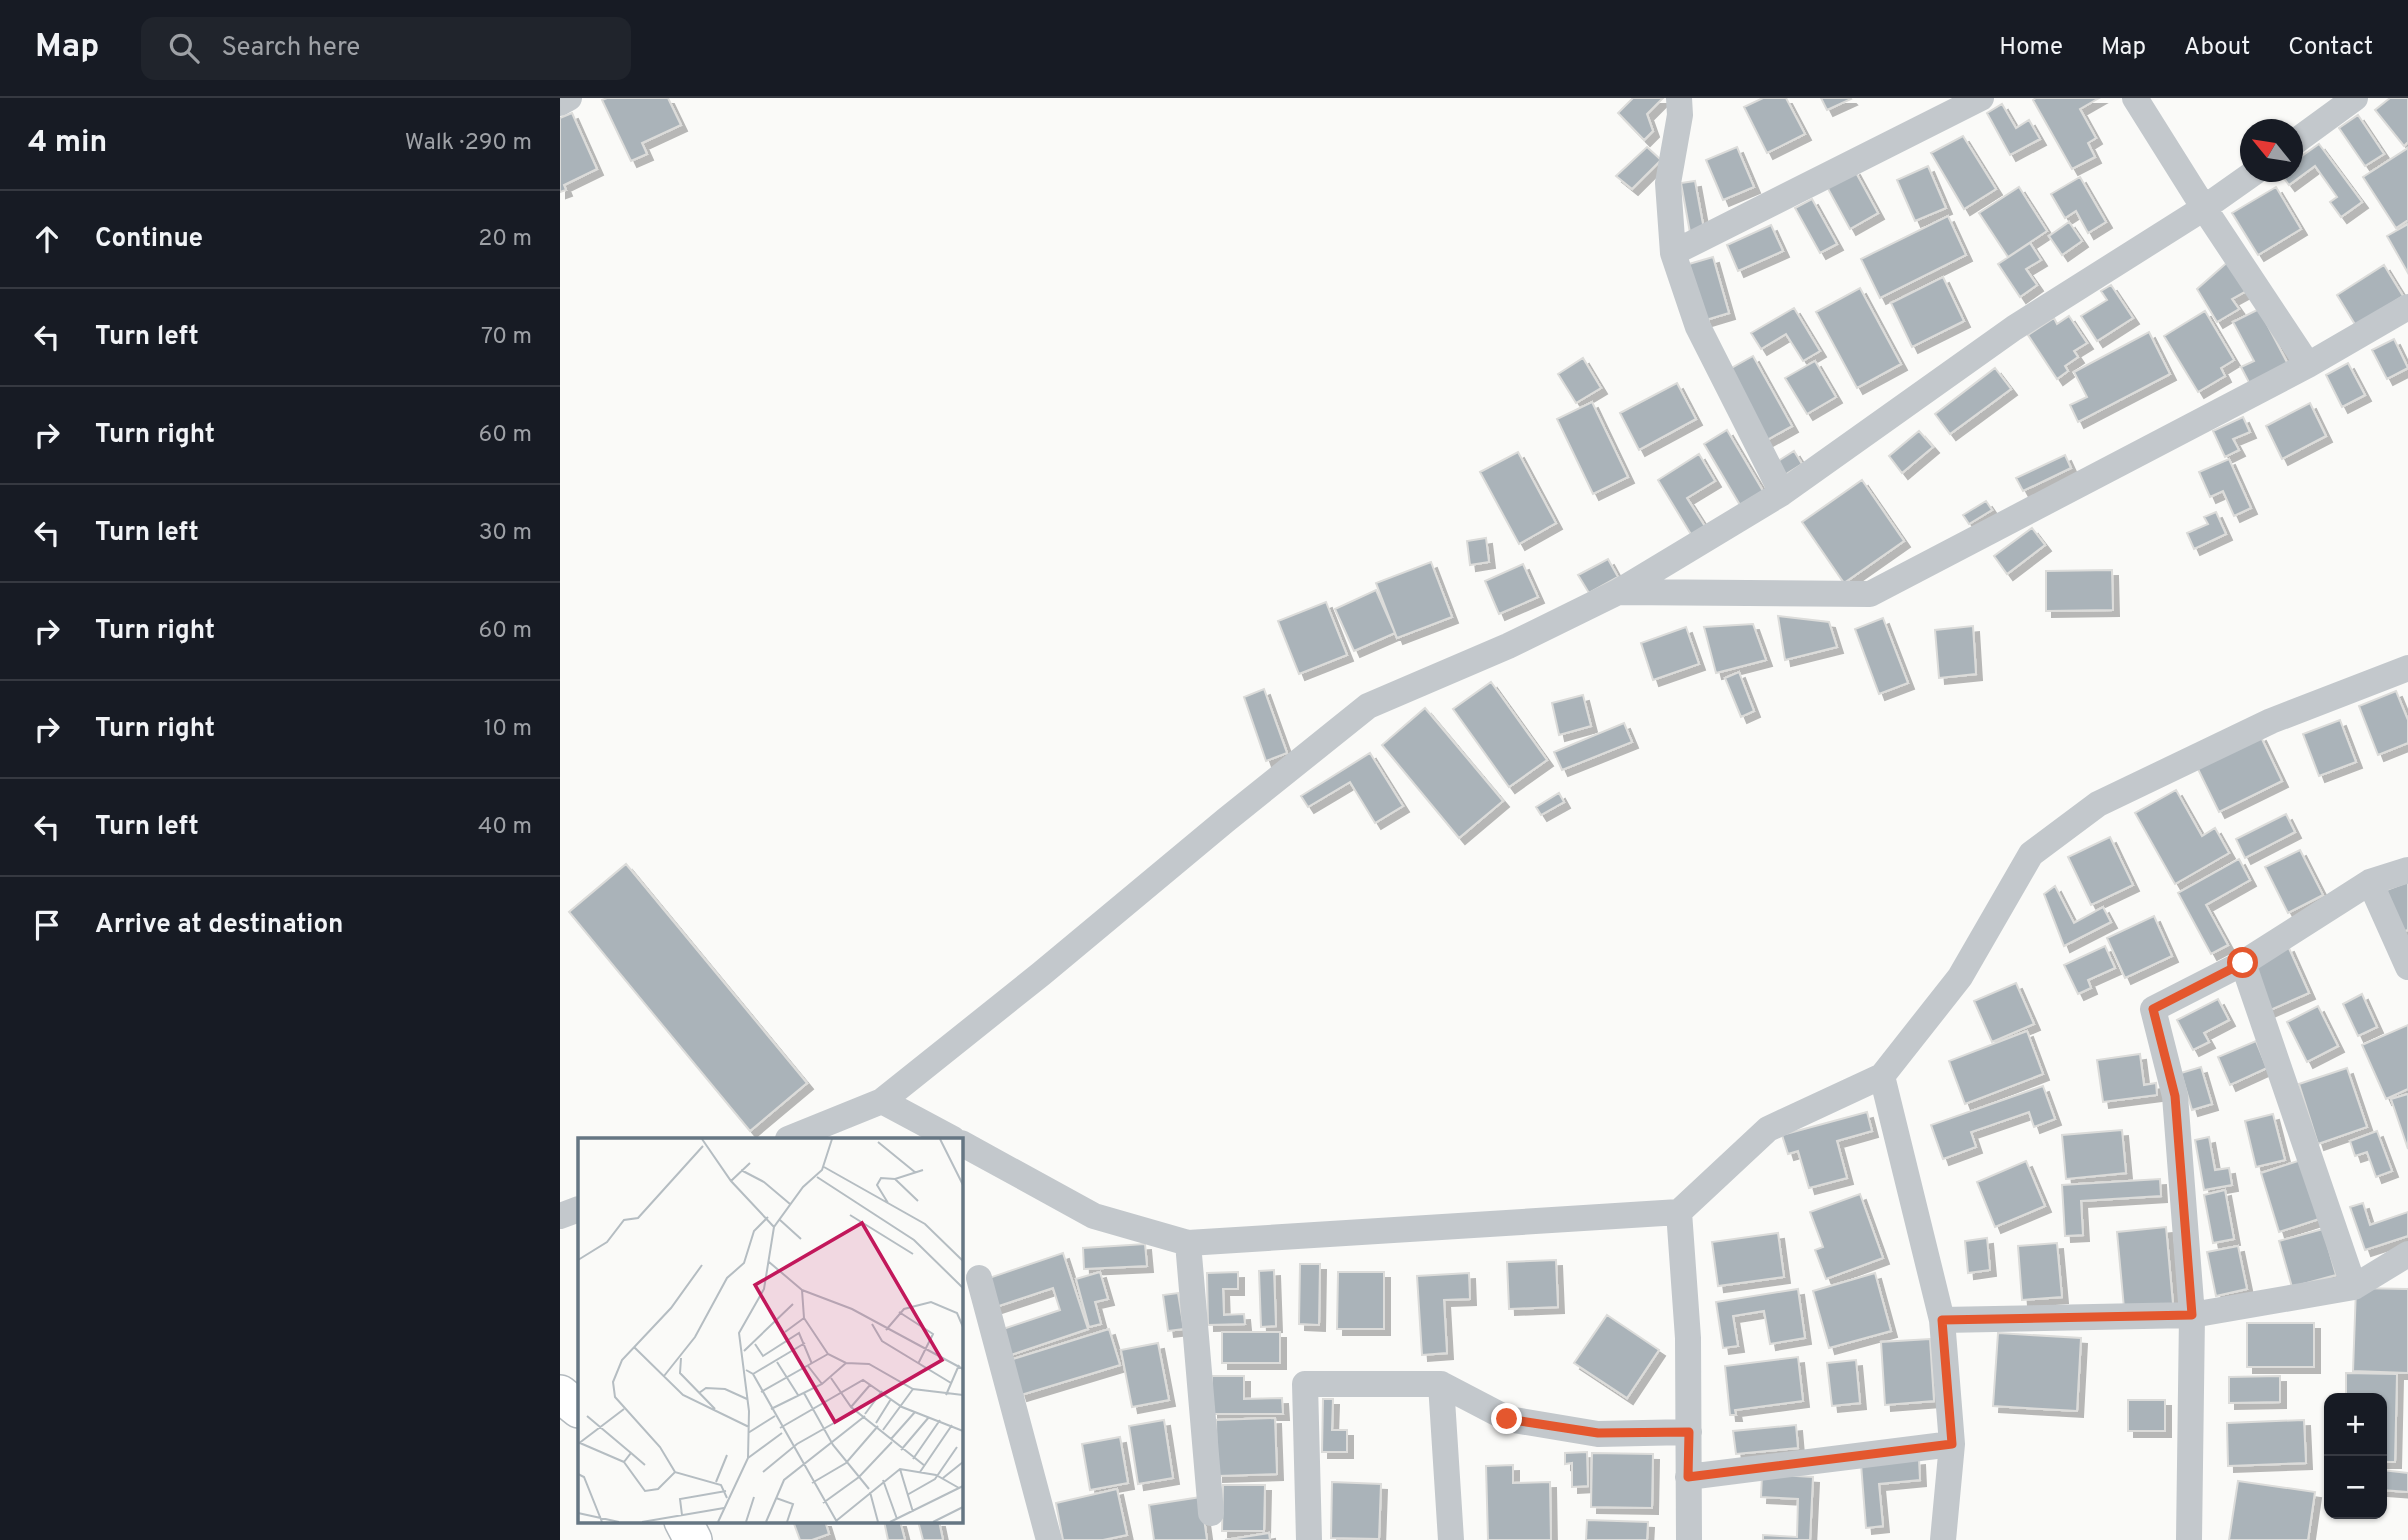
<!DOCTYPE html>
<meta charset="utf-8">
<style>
:root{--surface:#171b24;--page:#20242c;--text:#f1f3f6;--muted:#9ea1a6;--line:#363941}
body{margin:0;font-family:Overpass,sans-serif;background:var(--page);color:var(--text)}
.controls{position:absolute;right:21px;bottom:21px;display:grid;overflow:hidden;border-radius:14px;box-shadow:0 2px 5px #0004}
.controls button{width:63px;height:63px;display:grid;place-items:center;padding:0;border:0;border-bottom:2px solid var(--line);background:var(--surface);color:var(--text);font:35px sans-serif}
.compass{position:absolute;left:1680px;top:21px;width:63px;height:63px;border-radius:50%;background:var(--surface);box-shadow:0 2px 5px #0004;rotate:300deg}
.stop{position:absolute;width:21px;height:21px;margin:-16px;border:5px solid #e4572e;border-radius:50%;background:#fff}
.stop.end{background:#e4572e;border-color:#fff;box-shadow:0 2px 7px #0008}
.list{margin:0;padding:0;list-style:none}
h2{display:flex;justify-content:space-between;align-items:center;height:91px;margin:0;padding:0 28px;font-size:30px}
h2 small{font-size:23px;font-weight:400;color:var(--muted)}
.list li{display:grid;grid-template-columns:46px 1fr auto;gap:21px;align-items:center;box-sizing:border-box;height:98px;padding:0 28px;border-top:2px solid var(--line)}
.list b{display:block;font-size:26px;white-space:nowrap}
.list em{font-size:23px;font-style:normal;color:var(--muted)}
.icon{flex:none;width:38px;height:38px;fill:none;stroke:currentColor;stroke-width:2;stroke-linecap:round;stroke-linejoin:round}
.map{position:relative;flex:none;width:1848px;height:1442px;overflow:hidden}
header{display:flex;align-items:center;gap:42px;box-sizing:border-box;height:98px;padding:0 35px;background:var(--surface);border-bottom:2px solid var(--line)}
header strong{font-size:33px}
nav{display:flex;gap:38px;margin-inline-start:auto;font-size:24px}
.search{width:490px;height:63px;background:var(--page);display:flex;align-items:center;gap:18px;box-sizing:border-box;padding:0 24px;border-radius:14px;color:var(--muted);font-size:26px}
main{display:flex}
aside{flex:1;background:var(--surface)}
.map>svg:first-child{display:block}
.building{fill:#aab3b9;stroke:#dcdcda;stroke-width:2;filter:url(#shadow)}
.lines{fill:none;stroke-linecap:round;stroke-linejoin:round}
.secondary-casing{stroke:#b3babf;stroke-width:40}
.minor{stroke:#c3c8cc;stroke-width:26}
.secondary{stroke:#fff;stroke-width:37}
.route{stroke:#e4572e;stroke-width:9}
.inset-road{fill:none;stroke:#b5bdc2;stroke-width:2}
.view{fill:#c2185b;fill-opacity:0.15;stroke:#c2185b;stroke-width:3.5}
.inset-edge{fill:none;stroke:#657683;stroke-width:3.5}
</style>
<header>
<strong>Map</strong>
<div class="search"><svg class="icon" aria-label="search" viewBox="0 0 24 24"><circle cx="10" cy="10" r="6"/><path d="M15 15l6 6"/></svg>Search here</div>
<nav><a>Home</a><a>Map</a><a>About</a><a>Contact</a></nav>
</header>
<main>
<aside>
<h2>4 min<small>Walk · 290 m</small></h2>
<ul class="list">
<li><svg class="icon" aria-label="ahead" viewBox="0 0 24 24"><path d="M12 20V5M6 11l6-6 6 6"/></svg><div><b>Continue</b></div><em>20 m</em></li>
<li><svg class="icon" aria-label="left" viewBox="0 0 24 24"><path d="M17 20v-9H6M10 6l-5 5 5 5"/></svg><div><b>Turn left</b></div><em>70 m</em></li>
<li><svg class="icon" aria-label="right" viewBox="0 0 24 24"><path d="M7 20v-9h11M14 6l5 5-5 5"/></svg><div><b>Turn right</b></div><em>60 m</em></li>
<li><svg class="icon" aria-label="left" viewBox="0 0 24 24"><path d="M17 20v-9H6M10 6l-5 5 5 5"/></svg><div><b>Turn left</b></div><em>30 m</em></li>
<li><svg class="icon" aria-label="right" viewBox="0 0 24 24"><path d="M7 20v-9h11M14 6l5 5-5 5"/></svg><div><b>Turn right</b></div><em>60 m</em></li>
<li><svg class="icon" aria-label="right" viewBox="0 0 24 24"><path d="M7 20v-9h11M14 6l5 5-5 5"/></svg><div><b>Turn right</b></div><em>10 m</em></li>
<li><svg class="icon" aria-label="left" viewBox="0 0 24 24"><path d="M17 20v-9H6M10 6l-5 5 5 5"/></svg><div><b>Turn left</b></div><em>40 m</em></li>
<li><svg class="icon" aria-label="arrive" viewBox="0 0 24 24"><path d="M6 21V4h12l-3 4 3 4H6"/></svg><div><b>Arrive at destination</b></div></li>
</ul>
</aside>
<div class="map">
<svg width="1848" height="1442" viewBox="0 0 1848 1442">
<defs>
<filter id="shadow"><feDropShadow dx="6" dy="6" stdDeviation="0" flood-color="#0004"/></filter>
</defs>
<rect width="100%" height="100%" fill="#fafaf8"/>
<path class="building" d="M47,0H108L121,27L82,45L87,56L71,63L42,2Z
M1073,0H1103L1087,16L1093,33L1084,42L1058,15Z
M1203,0H1226L1245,36L1207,55L1184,9Z
M1261,0H1290L1291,1L1267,12Z
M1476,0H1539L1520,11L1536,40L1528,45L1535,59L1512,71L1473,2Z
M1830,0H1848V44L1844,48L1815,12Z
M1442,6L1456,30L1469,22L1480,41L1450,57L1427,15Z
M12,15L37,71L4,87L6,92L0,94V20Z
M1798,17L1824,56L1805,68L1779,30Z
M1403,38L1436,91L1404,111L1371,55Z
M1759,46L1802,104L1781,119L1770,104L1777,99L1755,68L1729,87L1720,75L1732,74V65Z
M1087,49L1101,62L1072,91L1056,78Z
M1177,49L1194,89L1163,102L1146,62Z
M1848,50V122L1836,130L1803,79Z
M1368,68L1386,110L1355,123L1337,82Z
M1294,71L1318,115L1290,131L1266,87Z
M1520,79L1546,124L1528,135L1516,113L1505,120L1491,96Z
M1135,83L1145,137L1131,140L1121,85Z
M1459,89L1487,133L1448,159L1419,115Z
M1716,89L1741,131L1698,157L1672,115Z
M1252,101L1277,146L1260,155L1235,110Z
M1388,118L1406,157L1320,200L1301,161Z
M1509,124L1522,143L1502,157L1489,138Z
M1848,126V175L1827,138Z
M1211,127L1223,153L1178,173L1167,147Z
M1470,145L1481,162L1466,171L1477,187L1460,199L1438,166Z
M1153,159L1169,215L1146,222L1129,166Z
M1671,161L1688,192L1672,201L1679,211L1657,224L1637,191Z
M1824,167L1843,198L1796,228L1777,197Z
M1383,179L1404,223L1352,249L1331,205Z
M1551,187L1573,220L1537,243L1521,218L1547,202L1541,193Z
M1300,190L1341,266L1297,290L1256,214Z
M1234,210L1260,253L1243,263L1226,236L1201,251L1191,235Z
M1699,211L1731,272L1693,292L1681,269L1694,263L1673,224Z
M1645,213L1674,262L1661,270L1665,278L1638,294L1604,238Z
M1509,218L1527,245L1514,253L1518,259L1505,268L1508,273L1497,281L1468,237L1494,220L1497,226Z
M1589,234L1610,276L1518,324L1510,307L1527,299L1514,274Z
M1834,241L1848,270L1827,281L1812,252Z
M1193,258L1232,328L1207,342L1168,272Z
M1023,260L1041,290L1016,305L998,276Z
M1255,263L1276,299L1247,316L1225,280Z
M1788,265L1805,297L1782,309L1766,277Z
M1435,270L1451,291L1390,336L1375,316Z
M1117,285L1136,321L1079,352L1060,315Z
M1032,304L1068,379L1033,396L997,321Z
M1750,305L1766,338L1722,361L1706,328Z
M1683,319L1690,334L1673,341L1679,352L1665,359L1653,333Z
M1167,332L1203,393L1180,407L1144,346Z
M1359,333L1373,349L1342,375L1329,358Z
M1234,353L1242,366L1223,378L1215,365Z
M958,354L996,425L959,446L920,374Z
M1139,356L1155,383L1127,400L1146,430L1132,438L1098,382Z
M1505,357L1511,370L1463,393L1456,380Z
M1669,361L1691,410L1674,418L1663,393L1650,399L1639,374Z
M1302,382L1344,443L1284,485L1242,424Z
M1426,403L1432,412L1409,426L1403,417Z
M1656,414L1666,436L1634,451L1627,435L1648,426L1644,419Z
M1472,430L1485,447L1447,476L1434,458Z
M926,440L929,464L910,467L907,443Z
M1048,461L1058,479L1029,495L1018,477Z
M871,464L892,519L837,540L816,485Z
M963,466L978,499L939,516L925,483Z
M1552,472L1553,512L1486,513V473Z
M816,492L835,535L794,553L775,511Z
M766,504L787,557L739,576L718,523Z
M1218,518L1269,524L1277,549L1225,562Z
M1323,520L1348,585L1319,596L1295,531Z
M1193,526L1206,562L1156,575L1144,529Z
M1413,528L1416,576L1379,580L1375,532Z
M1126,529L1139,566L1093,582L1081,545Z
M1179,574L1194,613L1181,619L1165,580Z
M931,584L987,662L949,689L893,611Z
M704,591L727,655L706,663L684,599Z
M1836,593L1848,622V645L1818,657L1799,608Z
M1023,597L1031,628L999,637L992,605Z
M865,610L943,703L899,740L822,647Z
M1780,622L1796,664L1759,678L1743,636Z
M1064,625L1072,644L1002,672L994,654Z
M1700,637L1722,683L1659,714L1637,669Z
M810,655L843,708L815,725L790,684L748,709L741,698Z
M1616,692L1642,738L1655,730L1669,755L1615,786L1575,715Z
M999,695L1004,704L981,717L976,709Z
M1726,716L1735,734L1685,760L1676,741Z
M1550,739L1573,787L1531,807L1508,759Z
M1740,752L1763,797L1728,815L1705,769Z
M1679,761L1690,782L1646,807L1668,847L1651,856L1618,795Z
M66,766L247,985L190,1033L9,814Z
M1848,784V832L1839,835L1824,793Z
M1495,788L1514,825L1543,809L1551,824L1504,848L1484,796Z
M1594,818L1612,858L1565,880L1547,840Z
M1545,848L1555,870L1528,882L1531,890L1518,896L1504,867Z
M1728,848L1749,895L1708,913L1687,866Z
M1456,885L1474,926L1432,944L1414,903Z
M1802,896L1817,929L1798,938L1783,906Z
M1658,901L1669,922L1644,935L1649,944L1633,952L1617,922Z
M1758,908L1778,948L1747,964L1727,924Z
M1848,927V991L1826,1001L1802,947Z
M1467,933L1483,976L1405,1006L1389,963Z
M1696,943L1707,970L1670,987L1658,959Z
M1580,956L1584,987L1596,985L1597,997L1543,1004L1537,962Z
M1641,969L1652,1006L1632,1012L1621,975Z
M1787,970L1807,1029L1758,1046L1739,986Z
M1483,988L1495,1021L1474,1029L1469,1014L1411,1034L1416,1049L1383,1061L1371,1027Z
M1848,996V1051L1831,1001Z
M1307,1014L1312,1033L1277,1043L1287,1080L1249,1090L1238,1053L1228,1056L1222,1037Z
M1713,1016L1725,1062L1696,1069L1685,1023Z
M1562,1032L1566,1075L1506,1081L1502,1037Z
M1817,1033L1832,1073L1816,1079L1807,1054L1795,1058L1790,1043Z
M1649,1039L1655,1072L1669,1070L1672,1087L1644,1092L1635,1042Z
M1744,1061L1762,1120L1719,1134L1701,1075Z
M1466,1063L1485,1108L1435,1129L1417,1084Z
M1600,1081L1601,1098L1521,1103L1523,1137L1505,1138L1502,1087Z
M1665,1092L1674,1141L1653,1145L1644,1097Z
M1300,1096L1323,1160L1266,1181L1255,1152L1263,1149L1250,1114Z
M1803,1105L1810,1127L1848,1114V1138L1805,1152L1790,1109Z
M1606,1129L1613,1206L1564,1210L1557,1134Z
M1763,1131L1776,1177L1732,1189L1719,1143Z
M1218,1135L1224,1179L1158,1188L1152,1144Z
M1427,1140L1430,1172L1408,1175L1405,1143Z
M1497,1145L1502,1199L1462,1202L1458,1148Z
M585,1146L587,1168L524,1171L523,1150Z
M1678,1148L1687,1191L1656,1198L1647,1154Z
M503,1155L528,1231L448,1258L440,1232L500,1212L493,1190L433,1210L423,1182Z
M996,1162L998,1209L949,1211L947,1164Z
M740,1166H760L759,1227L739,1226Z
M714,1172L716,1228L701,1229L699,1173Z
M540,1174L548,1201L535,1204L541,1226L529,1229L516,1181Z
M678,1174V1191H663L664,1217L684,1216L685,1226L648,1227L647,1175Z
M778,1174H824V1231H777Z
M909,1175L910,1201L884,1202L887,1255L862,1257L857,1178Z
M1315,1175L1331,1233L1269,1250L1253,1193Z
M1796,1190L1848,1191V1275L1793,1273Z
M1238,1191L1245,1240L1210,1246L1204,1213L1173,1218L1178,1248L1163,1250L1156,1204Z
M618,1195L624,1231L608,1233L603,1197Z
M1047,1217L1099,1252L1067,1300L1014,1265Z
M1687,1225H1754V1269H1687Z
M549,1231L560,1267L461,1297L450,1262Z
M662,1234H720V1265H662Z
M1438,1235L1521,1240L1517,1313L1433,1308Z
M1370,1241L1374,1303L1325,1307L1321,1244Z
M598,1245L609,1302L572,1309L561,1252Z
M1238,1259L1243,1303L1175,1312L1176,1317H1170L1165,1268Z
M1296,1262L1300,1305L1272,1308L1267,1265Z
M1786,1275L1837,1276L1835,1364H1822V1300H1786Z
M652,1278H684V1301L722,1300L723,1316H652Z
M1720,1278V1304L1669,1305V1279Z
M763,1301H773L772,1332H787V1354H762Z
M1568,1302H1605V1333H1568Z
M715,1320L717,1376L657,1378L656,1322Z
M604,1322L613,1380L578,1386L569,1328Z
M1744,1322L1746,1365L1668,1368L1667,1325Z
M1236,1327L1238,1350L1176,1356L1173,1333Z
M560,1339L568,1385L530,1392L522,1346Z
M1027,1354L1028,1388L1012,1389V1365L1005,1366V1355Z
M1032,1355L1093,1356L1092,1410L1031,1409Z
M1359,1361L1360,1382L1319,1386L1323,1428L1306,1430L1301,1366Z
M953,1367V1385L990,1384L991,1442H928L926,1368Z
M1822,1372L1848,1375V1394L1822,1392Z
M1202,1376L1253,1379L1250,1442H1203V1437L1237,1439L1238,1401L1201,1399Z
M1678,1383L1755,1394L1748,1442H1669Z
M772,1384L821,1386L819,1441L771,1440Z
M663,1387H705L704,1433H662Z
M557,1391L567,1437L543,1442H503L496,1405Z
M641,1399L647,1442H594L589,1407Z
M1027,1422L1088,1424L1087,1442H1026Z
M233,1423H265L269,1436L252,1442H240Z
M324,1423H340L345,1442H328Z
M358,1423H379L383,1442H363Z
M709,1435L710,1442H665Z"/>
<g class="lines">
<defs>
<path id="secondary" d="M0,1296L19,1311
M123,1423L133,1442"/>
</defs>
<use href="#secondary" class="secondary-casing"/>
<path class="minor" d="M1119,0L1120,17L1108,85L1113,155L1138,229L1222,395
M1575,0L1644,110L1748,267
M0,5L9,0
M1732,46L1795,0
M1113,155L1421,0
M1059,494L1310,496L1748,267L1848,209
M1810,784L1848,869
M1683,865L1794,1189
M1322,978L1382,1222L1392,1346L1383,1442
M322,1003L481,876L666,722L808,608L948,548L1058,494L1222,395L1454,230L1644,110L1695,74
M228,1041L322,1003L393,1041
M401,1045L534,1118L628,1145L1119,1114L1208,1031L1322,978L1400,879L1471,756L1538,706L1711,623L1848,570
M1119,1114L1128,1240L1129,1442
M0,1118L19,1111
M628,1145L651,1415
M419,1180L489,1442
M1382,1222L1632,1217L1794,1189L1848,1156
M881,1286L891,1442
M1128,1379L1392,1346
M749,1442L745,1286H881L948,1321L1038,1336L1129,1334
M1629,1442L1632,1217L1615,998L1593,911L1683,865L1810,784L1848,772"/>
<use href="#secondary" class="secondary"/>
</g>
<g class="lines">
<path class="route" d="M947,1321L1038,1335L1129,1334L1128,1379L1392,1346L1382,1222L1632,1217L1615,998L1593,911L1683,865"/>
</g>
<g transform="translate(18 1040)">
<rect width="385" height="385" fill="#fafaf8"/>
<path class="inset-road" d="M124,1L153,43L196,89M362,1L385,47M300,4L338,35M246,29L347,86L385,123M163,32L186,44L212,66M239,39L336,102L385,150M317,41L340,63M153,43L172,25M310,65L299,47L303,40L317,41L345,32M272,77L335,116M202,82L223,101M0,122L29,104L46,82L60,80L125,8M191,124L224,152L226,180L250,216L268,225L291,226L335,251L385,257M224,152L274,171L385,231M321,174L355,196L340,226M294,186L304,203L373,245M308,192L326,171L353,164L379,175L385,189M207,194L226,180M177,206L185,218L221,195L234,226M56,209L105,257L171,289M166,213L215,166M103,220L102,235L137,271M199,224L220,257M230,228L244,246M168,232L175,236L259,384M175,236L227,205M86,238L117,199L149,140L166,125L176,93L190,79M253,240L273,269L347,328M183,254L250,216M121,255L128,250L147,251L169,261M226,255L255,307L291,351M368,257L381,227M273,269L292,247M193,271L244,246L268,225M287,276L304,253M9,278L53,315M298,285L313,261M202,290L285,242L324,269L385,293M305,292L335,251M170,295L197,278M313,301L337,274M2,305L46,324M0,306L46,271M323,312L351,279M170,320L204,295M335,321L362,282M67,327L53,315L46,324L67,353L80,351L97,334L143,347L149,360M322,331L335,374M97,334L82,309L37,259L35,244L44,222L93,170L124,127M185,334L219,306L279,272M342,334L374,287M0,336L6,339L24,384M365,340L385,324M305,342L319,381M138,344L149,317M234,345L268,325L300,288M292,354L300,384M329,357L357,341L379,309M198,360L215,366L209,384M245,365L281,339L314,304M0,375L41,384M104,377L102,361L148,353M258,383L322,331L358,337L381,350M64,384L146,370M140,384L170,320L171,273L161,195L186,151L196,89L225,49L244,32L254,1M168,384L176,359M188,384L206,342L287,278M312,384L385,348M355,384L385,369"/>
<path class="view" d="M284,85L364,222L257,284L177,147Z"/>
<rect width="385" height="385" class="inset-edge"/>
</g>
</svg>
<div class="controls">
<button>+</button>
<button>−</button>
</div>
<svg class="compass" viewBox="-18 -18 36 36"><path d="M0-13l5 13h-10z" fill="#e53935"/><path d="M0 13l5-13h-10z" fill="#9ea1a6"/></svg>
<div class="stop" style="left:1683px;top:865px"></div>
<div class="stop end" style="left:947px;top:1321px"></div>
</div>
</main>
